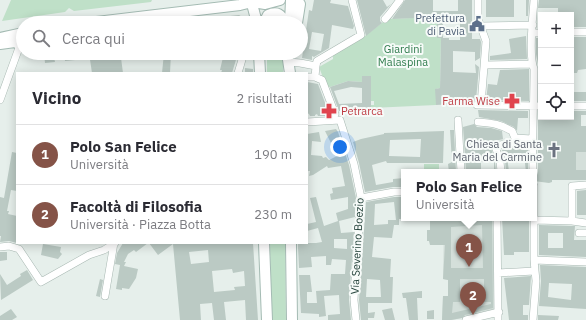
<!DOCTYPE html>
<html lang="it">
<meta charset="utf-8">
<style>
:root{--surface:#fff;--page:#f7f7f7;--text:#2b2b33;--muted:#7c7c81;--line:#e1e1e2;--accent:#855347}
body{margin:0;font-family:"IBM Plex Sans",sans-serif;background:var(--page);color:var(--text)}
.controls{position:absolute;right:12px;top:12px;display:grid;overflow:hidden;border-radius:0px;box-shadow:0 2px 10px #0003}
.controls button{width:36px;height:36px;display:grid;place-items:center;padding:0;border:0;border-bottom:1px solid var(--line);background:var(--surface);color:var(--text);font:20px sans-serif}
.you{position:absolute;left:340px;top:147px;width:14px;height:14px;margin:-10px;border:3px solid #fff;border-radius:50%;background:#1a73e8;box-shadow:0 0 0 6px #1a73e833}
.badge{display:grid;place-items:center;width:26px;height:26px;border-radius:50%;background:var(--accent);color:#fff;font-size:13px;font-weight:700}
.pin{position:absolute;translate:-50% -33px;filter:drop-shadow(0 1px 2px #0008)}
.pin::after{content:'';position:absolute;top:21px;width:14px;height:12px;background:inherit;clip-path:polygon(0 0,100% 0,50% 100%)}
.popup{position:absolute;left:401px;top:169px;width:136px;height:52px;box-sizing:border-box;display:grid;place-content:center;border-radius:0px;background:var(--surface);filter:drop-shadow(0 1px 3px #0005);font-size:13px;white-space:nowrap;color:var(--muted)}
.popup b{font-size:15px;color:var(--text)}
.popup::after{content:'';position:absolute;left:50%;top:100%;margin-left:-8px;border:8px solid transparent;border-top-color:var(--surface)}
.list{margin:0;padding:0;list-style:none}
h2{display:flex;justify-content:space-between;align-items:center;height:52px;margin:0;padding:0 16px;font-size:17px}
h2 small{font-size:13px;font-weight:400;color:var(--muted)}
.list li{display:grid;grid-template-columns:26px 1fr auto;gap:12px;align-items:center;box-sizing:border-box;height:60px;padding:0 16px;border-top:1px solid var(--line)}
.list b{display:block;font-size:15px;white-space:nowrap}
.list p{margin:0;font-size:13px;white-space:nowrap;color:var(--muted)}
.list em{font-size:13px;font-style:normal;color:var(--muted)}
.icon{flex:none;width:22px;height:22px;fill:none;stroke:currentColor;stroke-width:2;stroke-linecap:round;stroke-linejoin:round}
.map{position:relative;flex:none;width:586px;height:320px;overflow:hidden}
.search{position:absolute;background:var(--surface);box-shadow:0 2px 10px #0003;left:16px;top:16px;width:292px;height:44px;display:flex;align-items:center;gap:10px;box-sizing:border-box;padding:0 14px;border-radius:22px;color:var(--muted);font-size:15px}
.panel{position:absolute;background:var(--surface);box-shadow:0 2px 10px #0003;left:16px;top:72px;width:292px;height:172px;border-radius:0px}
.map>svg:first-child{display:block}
.built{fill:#d4dfda}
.green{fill:#bfe0c8}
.building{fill:#bbcac4;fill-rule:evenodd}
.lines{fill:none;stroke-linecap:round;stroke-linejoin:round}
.street-casing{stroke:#a8b8b2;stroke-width:8}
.secondary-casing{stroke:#a4bbb3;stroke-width:12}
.street{stroke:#fff;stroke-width:7}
.secondary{stroke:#fff;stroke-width:10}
.labels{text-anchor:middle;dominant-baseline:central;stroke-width:4;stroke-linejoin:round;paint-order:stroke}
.service-label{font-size:11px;fill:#4e5e75;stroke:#f7fbf9;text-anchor:end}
.park-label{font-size:11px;fill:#2d7a4b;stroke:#f7fbf9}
.health-label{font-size:11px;fill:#be3a42;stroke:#f7fbf9;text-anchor:end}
.worship-label{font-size:11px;fill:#5b616d;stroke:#f7fbf9;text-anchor:end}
.street-label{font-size:11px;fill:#24423a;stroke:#f7fbf9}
</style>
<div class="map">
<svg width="586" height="320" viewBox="0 0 586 320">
<rect width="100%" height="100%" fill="#e6efeb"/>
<path class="built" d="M573,140H586V180H571Z
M444,218H494L496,311L452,320H442L443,296H448V280L443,279Z"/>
<path class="green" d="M11,0H152L151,2L74,11L69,8L65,12L2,21Z
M437,17V37L441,38L440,88L436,89V105L371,108V105H374V101H371V76H362V82L348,81L327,88L319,67L333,59V53L365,36L387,19Z
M267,53H283V73H267Z
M424,164H439V172H424Z
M270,243H285L286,320H271Z"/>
<path class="building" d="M314,0H331L330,3L348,6L354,26L353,29L332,25L329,48L314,57L312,56V60L302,58L309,10L312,11ZM312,32L324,34L321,51L309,49Z
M357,0H383L387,7L391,4L380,17V21L382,23L366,36Z
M405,0H433V11H458V0H472V39H480L481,42L480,58L475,61V52L453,51V72L476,73L475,64L479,67L476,100L472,103L436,105L435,89L440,88L441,38H437V17L392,19ZM443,19L460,20V40H449V38H443Z
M486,0H514V17H486Z
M526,0H529L528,16H526Z
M539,0H586V27H571V15H558V8H538Z
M239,15L244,18L245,23H194V20Z
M526,36L527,59L490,60V56L511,53L509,39Z
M571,37H586V69L578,70L577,73H571V62H573V45H571Z
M536,38H541V101H539V69L536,54Z
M44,53H53L55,62L45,63Z
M64,53H75V60L65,61Z
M89,53H95L96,60L121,58L123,73H92Z
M164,53H171L170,73H162Z
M224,53H238L232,73H221L222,70H220Z
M245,68L253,69V73H245Z
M529,69V101L486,100L488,84L497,85L500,70Z
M362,76H371V108L339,111L330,87L348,81L362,82ZM351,87L362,88V103L339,104L334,91Z
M307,82L318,84L330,116H318L317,114L315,115V116H310L309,114L307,113Z
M571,92H586V101H571Z
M478,110L528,111V118H518L517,131L514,127L501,121L479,117Z
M538,111H541V117H571V111H586V115H581V126H586V152H576V170H586V180H552V182L549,183L534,181V177L537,175L538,172Z
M474,124L477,127L491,128L502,131L503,139L509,138L494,141L490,144L495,162L496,172H494V162H481V172H466L463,127Z
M336,129L338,132L349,165L356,198L355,217L339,221L341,233L354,232L349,300L351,320H328V315L340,314L339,295L324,296L326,316L319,317V314L301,313L299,275H310L312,292H307V303H317L316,291L330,290L331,274H345L346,260L332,259L331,265H326V256L311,257L312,267L299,268L298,248V243H316L322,242L318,228L307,231V224L316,222L310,198L316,197L324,226L338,221L336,213L348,209V197L331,200L330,194L333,193L332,188L345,186L341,166L328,168L327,166L313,175L309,176L310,171H307V134L319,132L321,142L312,141L311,155L322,156L323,158L326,157L329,160L339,155L334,144L332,145L325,131ZM334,239H347V249L334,248Z
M450,130H454L456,172H449L448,164L452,162Z
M444,131L443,163H387L386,161L372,165L376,185L393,182V179L404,178V187H393L365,192L359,163L353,142L361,139L384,134V133ZM421,139L420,157L389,156L390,140Z
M520,143L528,144V172H526L524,155L507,156L509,172H506L505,160L502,150L516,147Z
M12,152L17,153V191L11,190L7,211H9L8,214L17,216V243L9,241L0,242L1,236H0V197L4,198Z
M586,190V215H577V191Z
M394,197H404V219H399V225H394L392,238L374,237L372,257L391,259L390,277H393L392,303H368V313L375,312L374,318H368V320H361L359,300L366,202ZM394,202L396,220H388V224L374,225L375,204ZM367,279L380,280L381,297H366Z
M430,218H492L493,308L465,315L462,318L451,320H442L443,296H448V280L443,279L445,245H430L429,241H427V230H430ZM482,225L483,268H451V227ZM460,279H484V302H491V304L452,313L453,302H460Z
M502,218H529V252H514V255H504Z
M539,225L575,226L574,240H586V257L539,255ZM548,233H563V248H548Z
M123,243H148L136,252L134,250L128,254L124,262H126L124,266L138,269L136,278L129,289L122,288V290L116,289L120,265L115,264L117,253Z
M149,243H253L258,320H246L245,300L224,302L226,320H214L212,303L200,304L201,320H180L173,244L158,255ZM208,250L209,262L191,264L189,252ZM232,269L233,273L244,271L245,286L234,287L235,290L214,292L212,271Z
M43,244L61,247L60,252L62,254L58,259L41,255Z
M0,252H7V260L0,261Z
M540,265L586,267V309L539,306L541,281ZM549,283L572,284L571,300L548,297Z
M27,270L33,280L1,300L0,274L7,285L21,276L20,274Z
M531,276L529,305H523V315H528V320H509L504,278Z
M100,279L103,280L100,297L96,296Z
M422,291V298H417L418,320H409L406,298H403L402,293Z
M392,308L395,320H385L382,310Z
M11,309L17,317L12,320H0V316Z
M434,310V319H427V311Z
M538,315L559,316L558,320H538Z"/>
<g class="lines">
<defs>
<path id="street" d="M478,0V19L486,41L481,105
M385,19C391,13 395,6 400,0
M481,26L533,25
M571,32H586
M532,33H541
M289,62L300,63L316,66L315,77H307
M485,65L532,64
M316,66L317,61L361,35L352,0
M238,73L244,53
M315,77L322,80L335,114
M0,100L20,45V42
M477,105L541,106
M571,106H586
M458,120L461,172
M307,122L340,120L354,164L361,198L355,280L354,300L356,320
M478,122C492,123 500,124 512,131L515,138
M515,138L532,139
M501,172L500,161L495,146L515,142V138
M533,172C532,138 534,103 534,69C528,55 533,17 534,0
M361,198L394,192H404
M497,218L498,320
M535,220L572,221V186L586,185
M572,221L586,223
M579,233H586
M0,247L9,246L19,249L41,282L89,255L104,250L115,243
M534,260L586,262
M498,273L534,271
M105,296L114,243
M466,320L499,312
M533,320L536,281L534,260V186"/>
<path id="secondary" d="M251,0L257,23
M297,0L300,4L297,23
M252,2L265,4L280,0
M88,23L240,5L252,2L255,0
M264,23L268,15C277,11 282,14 284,23
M290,23L291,0
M0,38L23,33
M0,44L15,42L20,45
M259,53L260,73
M287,53L290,73
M264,243L267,320
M291,243L292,320"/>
</defs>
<use href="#street" class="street-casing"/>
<use href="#secondary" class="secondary-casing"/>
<use href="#street" class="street"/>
<use href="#secondary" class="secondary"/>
</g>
<defs>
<symbol id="civic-bare" viewBox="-9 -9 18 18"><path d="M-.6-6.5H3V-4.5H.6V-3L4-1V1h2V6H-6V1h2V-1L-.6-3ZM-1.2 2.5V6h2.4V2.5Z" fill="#5c6f8a" stroke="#f7fbf9" stroke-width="2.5" paint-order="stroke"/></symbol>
<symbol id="pharmacy-bare" viewBox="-9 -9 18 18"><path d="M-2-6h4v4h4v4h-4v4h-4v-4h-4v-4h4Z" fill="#e0444e" stroke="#f7fbf9" stroke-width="2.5" paint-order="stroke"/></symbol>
<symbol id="church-bare" viewBox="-9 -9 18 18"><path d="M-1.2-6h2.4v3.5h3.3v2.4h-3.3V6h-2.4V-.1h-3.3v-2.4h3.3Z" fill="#6b7280" stroke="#f7fbf9" stroke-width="2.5" paint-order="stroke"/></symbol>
</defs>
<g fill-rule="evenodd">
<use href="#civic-bare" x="466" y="13" width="22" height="22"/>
<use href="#pharmacy-bare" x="501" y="90" width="22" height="22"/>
<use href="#pharmacy-bare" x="318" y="100" width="22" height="22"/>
<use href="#church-bare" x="543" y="139" width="22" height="22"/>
</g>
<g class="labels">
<g class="service-label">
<text x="465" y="18">Prefettura<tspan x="465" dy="13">di Pavia</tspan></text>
</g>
<g class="park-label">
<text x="403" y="49">Giardini<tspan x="403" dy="13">Malaspina</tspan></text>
</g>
<g class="health-label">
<text x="500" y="101">Farma Wise</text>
<text x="341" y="111" text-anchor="start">Petrarca</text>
</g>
<g class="worship-label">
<text x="542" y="144">Chiesa di Santa<tspan x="542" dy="13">Maria del Carmine</tspan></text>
</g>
<g class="street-label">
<text transform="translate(357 246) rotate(-87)">Via Severino Boezio</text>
</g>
</g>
</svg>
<div class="controls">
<button>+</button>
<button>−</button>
<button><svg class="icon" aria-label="locate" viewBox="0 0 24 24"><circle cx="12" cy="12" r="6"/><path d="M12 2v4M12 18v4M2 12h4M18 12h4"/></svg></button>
</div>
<div class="you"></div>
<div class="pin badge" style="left:469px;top:267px">1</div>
<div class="popup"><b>Polo San Felice</b>Università</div>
<div class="pin badge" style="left:473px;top:315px">2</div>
<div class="search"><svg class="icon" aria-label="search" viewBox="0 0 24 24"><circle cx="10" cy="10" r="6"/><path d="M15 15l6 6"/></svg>Cerca qui</div>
<section class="panel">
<h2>Vicino<small>2 risultati</small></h2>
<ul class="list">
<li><span class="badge">1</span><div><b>Polo San Felice</b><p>Università</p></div><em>190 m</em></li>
<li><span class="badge">2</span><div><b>Facoltà di Filosofia</b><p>Università · Piazza Botta</p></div><em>230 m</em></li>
</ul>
</section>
</div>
